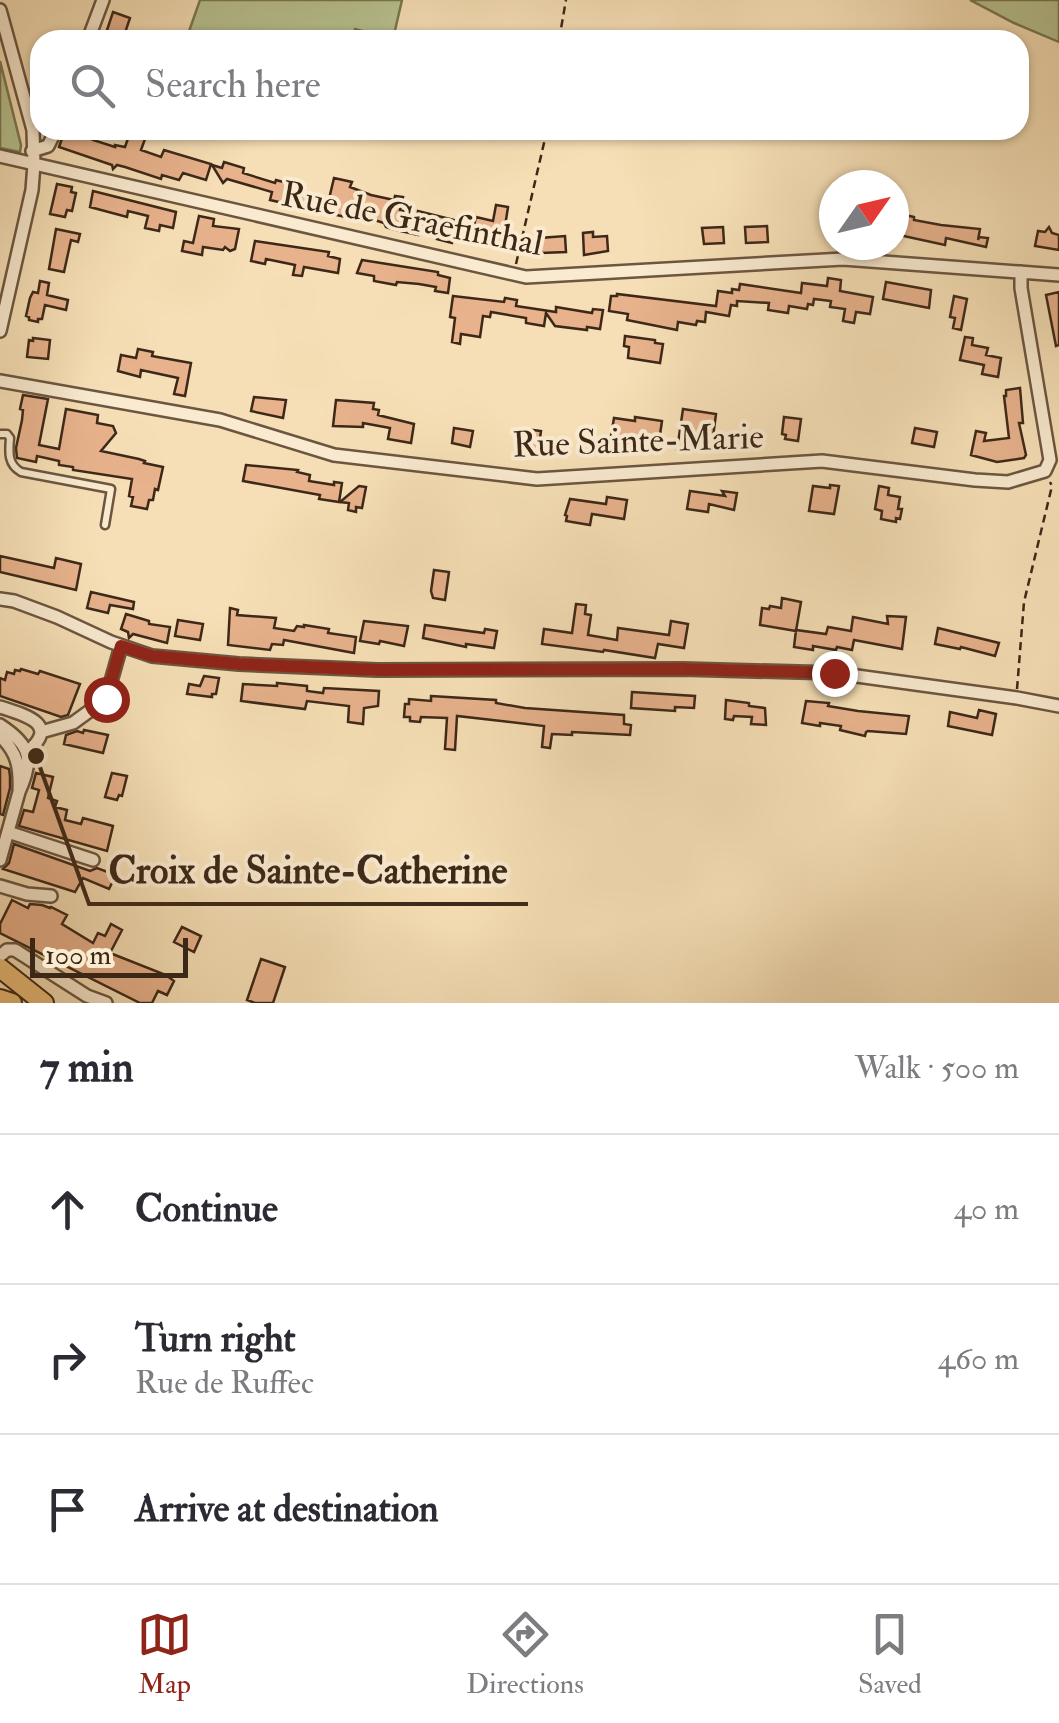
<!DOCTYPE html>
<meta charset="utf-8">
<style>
:root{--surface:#fff;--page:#f7f7f7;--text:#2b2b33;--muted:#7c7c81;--line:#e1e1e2;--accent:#8f2418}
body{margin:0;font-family:"IM FELL Double Pica",serif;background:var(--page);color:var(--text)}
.compass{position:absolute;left:819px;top:170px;width:90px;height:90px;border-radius:50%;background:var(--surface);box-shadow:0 2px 8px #0004;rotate:56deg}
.scale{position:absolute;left:30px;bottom:25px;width:158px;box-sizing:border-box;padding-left:10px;border:5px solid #3d2818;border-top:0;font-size:28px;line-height:35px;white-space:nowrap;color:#3d2818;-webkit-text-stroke:8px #f9ead0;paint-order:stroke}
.stop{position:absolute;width:30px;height:30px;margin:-22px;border:8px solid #8f2418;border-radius:50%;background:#fff}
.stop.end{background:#8f2418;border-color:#fff;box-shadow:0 2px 10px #0008}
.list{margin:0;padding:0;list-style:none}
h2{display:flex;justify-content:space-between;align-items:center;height:130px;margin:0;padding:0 40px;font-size:42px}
h2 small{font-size:32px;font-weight:400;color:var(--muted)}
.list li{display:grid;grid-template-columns:65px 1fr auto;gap:30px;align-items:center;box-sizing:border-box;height:150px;padding:0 40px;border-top:2px solid var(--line)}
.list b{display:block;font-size:38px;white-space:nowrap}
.list p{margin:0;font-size:32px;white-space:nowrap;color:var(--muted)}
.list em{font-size:32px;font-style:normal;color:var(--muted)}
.icon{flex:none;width:55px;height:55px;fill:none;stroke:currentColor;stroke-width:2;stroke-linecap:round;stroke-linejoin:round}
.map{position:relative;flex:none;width:1059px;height:1003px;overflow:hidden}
.search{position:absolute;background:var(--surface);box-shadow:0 2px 8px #0004;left:30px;right:30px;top:30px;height:110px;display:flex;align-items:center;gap:25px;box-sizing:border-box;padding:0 35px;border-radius:30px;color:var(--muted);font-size:38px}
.sheet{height:580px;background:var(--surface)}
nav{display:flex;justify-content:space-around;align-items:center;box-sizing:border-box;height:140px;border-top:2px solid var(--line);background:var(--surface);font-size:28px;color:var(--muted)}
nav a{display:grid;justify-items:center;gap:5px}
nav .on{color:var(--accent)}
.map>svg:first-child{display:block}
.green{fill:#b8c391;stroke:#7a7654;stroke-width:2.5}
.building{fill:#e7b28c;stroke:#3d2818;stroke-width:2.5}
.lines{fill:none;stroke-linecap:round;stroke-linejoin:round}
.service-casing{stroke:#6b5640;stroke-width:11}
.minor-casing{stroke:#6b5640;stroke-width:16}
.primary-casing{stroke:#3d2818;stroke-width:22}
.path{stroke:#3d2818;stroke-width:2.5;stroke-dasharray:8 5;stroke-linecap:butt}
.service{stroke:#f9ead0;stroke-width:6}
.minor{stroke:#f9ead0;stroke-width:11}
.primary{stroke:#ebc07b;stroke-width:18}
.route{stroke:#8f2418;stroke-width:12}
.labels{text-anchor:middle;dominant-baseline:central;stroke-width:8;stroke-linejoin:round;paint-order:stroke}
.street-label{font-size:35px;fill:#3d2818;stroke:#f9ead0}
.leader{fill:none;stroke:#3d2818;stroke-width:4}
.callout-dot{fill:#3d2818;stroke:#f9ead0;stroke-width:4}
.callout-label{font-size:38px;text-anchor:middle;font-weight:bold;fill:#3d2818;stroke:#f9ead0;stroke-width:8;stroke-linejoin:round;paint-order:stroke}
</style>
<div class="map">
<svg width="1059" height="1003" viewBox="0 0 1059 1003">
<rect width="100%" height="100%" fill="#f6dfb6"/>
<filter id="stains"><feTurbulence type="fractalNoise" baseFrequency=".002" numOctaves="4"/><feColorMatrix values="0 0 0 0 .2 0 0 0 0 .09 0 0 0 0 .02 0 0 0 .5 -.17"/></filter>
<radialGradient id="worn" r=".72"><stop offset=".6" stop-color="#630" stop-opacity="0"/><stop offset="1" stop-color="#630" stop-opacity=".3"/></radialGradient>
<path class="green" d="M200,0H402L393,39L355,29L352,40H195L187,37Z
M970,0H1059V42L1014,23Z
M0,61L21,145L20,152L0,148Z"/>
<path class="building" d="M113,12L130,18L124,36L107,30Z
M65,130L86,134L94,137L93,140L115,147V145L125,147L131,130H143L141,138L145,139L141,150L161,157L164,150L211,164L206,180L183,173L179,180L162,175L161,179L125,167L117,165L113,169L112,165L59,147Z
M224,162L244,168L243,173L275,183L276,180L291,184L290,190L329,199L334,178L352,182L350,187L371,195L394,200L395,196L403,197L400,210L417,216L418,211L474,225L476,217L493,221L496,205L508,207L504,233L510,234L507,250L453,238L452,243L437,239L438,235L418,231V235L392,229L386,227L384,223L368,218L351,215L350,218L270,200L272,192L227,179L223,183L212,165L222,168Z
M57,184L72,187L71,192L76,193L72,211L67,210L65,217L50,214Z
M93,191L176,212L173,228L160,225L159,231L145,228L148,216L128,211L127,217L90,207Z
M901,214L914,217V220L941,225L980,229L978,240L979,237L988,238L986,247L946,238L945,245L899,235V233L894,232V216L901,217Z
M199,216L214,219L213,226L239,229L235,249L230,251L225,247L223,250L203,247L202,255L182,251L184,241L193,243Z
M767,226L768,242L746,243L745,227Z
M723,227L724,243L704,244L702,228Z
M1049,227L1052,233L1059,235V250L1035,246L1038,231L1045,232Z
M56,229L80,234L78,242L71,240L64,272L49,269Z
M593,232V237L607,236L608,251L584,255L583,233Z
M565,236L566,252L541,253L540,238Z
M255,241L329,252L328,256L340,259L338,273L304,267L302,276L293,275L295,265L266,259L265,264L251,261Z
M362,260L438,272V275L450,278L448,293L435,291L436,287L419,284L397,282L396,285L374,281V276L357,273Z
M828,278L841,280L840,291L873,297L870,314L856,312L854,323L843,321L845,309L830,307L831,301L814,299L813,305L808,304L807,309L789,306L788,313L768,310L769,303L737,301V306L731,305L729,316L706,312L705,322L697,321L696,325L678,322L677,330L627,320L628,314L609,311L611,296H617V294L716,306L718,291L732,293V289L739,290L740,284L801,293L802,283L827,286Z
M40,281L49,283L47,295L68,300L66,310L45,305L42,319H38V322L29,320V317L26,316L30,298L33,292L38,293Z
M886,282L931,290L929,308L883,299Z
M1059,292V345L1056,346L1046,295Z
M453,296L504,302L505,298L517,300L516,306L556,312V307L592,313L593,309L603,310L600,329L587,327V330L555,326L546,313L544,326L526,323V318L491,312L490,317L483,316L480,337L461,334L460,344L452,342L455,318L450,317Z
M954,296L967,299L961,330L953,328L955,318L950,317Z
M625,336L655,340V343L663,344L660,363L628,358L629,347L624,346Z
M965,337L973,338L972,345L988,348L986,355L1001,358L998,377L982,374L984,365L960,360Z
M33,338L50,340L48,359L27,357L29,340L33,341Z
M138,349L153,352L152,356L191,363L185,396L174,394L178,378L141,370L140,377L118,371L121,355L136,358Z
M1020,388L1023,423H1019L1026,455L1024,458L997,462L971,455L976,431L986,433L984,441L1009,438L1004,396H1006V390Z
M23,395L48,399L39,445L59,449L66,409L98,415L97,423L113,426L116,433L101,451L139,459L145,461L144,463L163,467L158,490L155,489L153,500H149L147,509L131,506L133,497L129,496L132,479L73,470V467L59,465V461L37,456L36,462L17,458L16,448L22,420L23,410L20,409Z
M254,397L286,400L283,418L251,411Z
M336,400L374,403L373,409L379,410L378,415L414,424L411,443L388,439L390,428L363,423V427L333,426Z
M683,409L716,414L713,437L718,438L717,448L706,446L708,437L691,435L689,452L677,450Z
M635,417L662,421L658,448L610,442L614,418L635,421Z
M784,417L801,419L798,441L785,439L786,435L782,434Z
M454,428L473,431L470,447L452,443Z
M915,428L937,432L934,447L912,443Z
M525,429L541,431L538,452L516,446L518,431L525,432Z
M246,465L298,470L297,472L310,475L309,481L334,485V482L342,483L339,502L319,499L320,495L243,481Z
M830,485L839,486L834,514L809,511L813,486L830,488Z
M359,486L366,487L362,508L356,507V512L348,510L349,503L340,502Z
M879,486L889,488L888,495L900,497L898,509H902L900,519L896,518V522L881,519L882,511L875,509Z
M690,491L725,496L722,491L737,493L734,510L709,504L708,512L687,509Z
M607,497L627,500L624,519L592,514L590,525L566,521L567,516L565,515L570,499L606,504Z
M0,556L54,568L56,558L81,564L76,590L0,572Z
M434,570L449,572L445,600L433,598L431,591Z
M91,592L134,602L133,609L110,605L108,613L87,608Z
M782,598L801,602L796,631L760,625L762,608L769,609L770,606L781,608Z
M576,604L586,605L585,614L591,615L588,635L617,640L618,628L669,635L671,621L688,624L684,648L658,644L655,658L604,650L603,652L542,644L544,629L572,633Z
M230,608L238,610L237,615L276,618L274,628L294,631L297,626L304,627V625L329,629L328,633L356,637L354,653L284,640L283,645L272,644L270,650L228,645Z
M126,614L149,621V624L170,627L167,643L133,634L129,638L128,632L121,629Z
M887,616L906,617L902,649L854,640L852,650L837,647L836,650L813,646V650L794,647L796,630L826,634L828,627L851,631L853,617L888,624Z
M178,620L203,624L200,640L175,636Z
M364,621L408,626L404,646L380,641L379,644L360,641Z
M425,625L484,633L485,629L497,631L494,648L466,644V647L423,638Z
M938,628L999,643L995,656L961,647L960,649L935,644Z
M21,669L38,674L40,671L80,684L68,715L61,717L0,696V678L5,680L7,672L14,674L15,670L20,671Z
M204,676L219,678L216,694H212V697L187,694L189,684L200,686Z
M277,683L307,686V691L323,693L324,688L379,691L378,706L364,708L363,724L348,722L349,706L307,701L305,709L241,701L243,684L277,686Z
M632,692L695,696L694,708L675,707V711L631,708Z
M431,696L496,700V703L525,708L624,715V724L631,725L630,735L572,732V735L552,734L550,748L542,747L544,726L457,716L455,750L445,749L447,718L421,717L420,722L410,721V717H404L405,704H409V699L431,701Z
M726,700L749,703V706L765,708L766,725L751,724L752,717L734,716L733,720L725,719Z
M806,701L829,703L828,706L858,711L909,716L906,734L868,731L866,732L865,736L840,730L841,726L820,723V726L802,723Z
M979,710L996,714L992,735L948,726L950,712L977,718Z
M84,730L108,735L103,753L64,744L66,735L77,731L83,733Z
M0,766L9,769L10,776V788L3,815L0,814Z
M36,773L53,777L48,798L57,801L55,807L67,810L65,820L81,824L83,818L113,826L107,851L19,826L24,810L33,812L39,790L32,788Z
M112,773L127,776L122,796L119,795L117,800L105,797Z
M14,844L90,871L97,868L116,875L109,889L83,878L75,892L3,869L9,863Z
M12,900L28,908L30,904L42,905L50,908L51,907L67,915L62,924L93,943L98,933L105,936L111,924L122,930L110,953L166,975L174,981L167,995L158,991L152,1003H140L0,933V924Z
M182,927L201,936L194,952L174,942Z
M261,959L285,967L273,1003H255L247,1000Z"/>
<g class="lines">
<defs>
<path id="service" d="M0,434H7L10,438C9,451 7,464 21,472L111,489L105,525"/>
<path id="minor" d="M0,10L33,130L34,164L32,190L0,331
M88,40L103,0
M32,151L48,146L56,130
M0,156L526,277L843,259L1059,275
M0,381L220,420L334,455L537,479L822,461L975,480L1008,482L1045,471L1050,460L1021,288V272
M0,599L14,601L57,617L111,642L152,656L239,664L377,670L683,669L835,673L1017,698L1059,706
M0,707C25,715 61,724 27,752
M0,725C31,745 34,759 19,792C20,768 18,753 0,736
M41,732L73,723L106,699L121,646
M8,832L93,860
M0,860L19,792
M0,886L27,894L51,896
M0,956L7,950H15L87,996L106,1003"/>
<path id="primary" d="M0,968L44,1003
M0,999L12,1003"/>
</defs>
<use href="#service" class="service-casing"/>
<use href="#minor" class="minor-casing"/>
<use href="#primary" class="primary-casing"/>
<path class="path" d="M559,40L566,0
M516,264L547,130
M1017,689L1024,602L1052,486L1050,482"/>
<use href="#service" class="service"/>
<use href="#minor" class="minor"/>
<use href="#primary" class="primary"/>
</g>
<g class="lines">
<path class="route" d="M106,699L121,646L152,656L239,664L378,670L683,669L834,673"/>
</g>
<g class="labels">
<g class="street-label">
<text transform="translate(412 219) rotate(11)">Rue de Graefinthal</text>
<text transform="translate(638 441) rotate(-2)">Rue Sainte-Marie</text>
</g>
</g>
<path class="leader" d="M36 756L89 904H528"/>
<circle class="callout-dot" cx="36" cy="756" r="10"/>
<g class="callout-label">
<text x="308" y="883">Croix de Sainte-Catherine</text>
</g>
<rect width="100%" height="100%" filter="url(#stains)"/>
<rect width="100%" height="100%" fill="url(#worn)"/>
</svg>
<svg class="compass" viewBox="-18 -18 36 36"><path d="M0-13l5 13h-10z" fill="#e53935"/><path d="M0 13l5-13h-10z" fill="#7c7c81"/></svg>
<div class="scale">100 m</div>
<div class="stop" style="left:106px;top:699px"></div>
<div class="stop end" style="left:834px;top:673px"></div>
<div class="search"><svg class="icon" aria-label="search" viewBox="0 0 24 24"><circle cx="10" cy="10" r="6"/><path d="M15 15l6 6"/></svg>Search here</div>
</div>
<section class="sheet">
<h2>7 min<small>Walk · 500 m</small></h2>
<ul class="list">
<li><svg class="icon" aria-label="ahead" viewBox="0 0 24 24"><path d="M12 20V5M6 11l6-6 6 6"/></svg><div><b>Continue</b></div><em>40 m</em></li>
<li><svg class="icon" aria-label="right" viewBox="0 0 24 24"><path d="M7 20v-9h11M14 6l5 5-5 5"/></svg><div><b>Turn right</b><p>Rue de Ruffec</p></div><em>460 m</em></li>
<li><svg class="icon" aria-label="arrive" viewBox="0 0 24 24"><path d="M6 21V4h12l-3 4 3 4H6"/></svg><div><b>Arrive at destination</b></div></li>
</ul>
</section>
<nav>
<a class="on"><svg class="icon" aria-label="map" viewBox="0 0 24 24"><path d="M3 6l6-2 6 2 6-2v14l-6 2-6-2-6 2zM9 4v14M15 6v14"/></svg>Map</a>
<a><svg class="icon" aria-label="directions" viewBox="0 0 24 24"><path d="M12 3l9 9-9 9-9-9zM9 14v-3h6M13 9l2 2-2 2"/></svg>Directions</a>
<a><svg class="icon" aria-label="saved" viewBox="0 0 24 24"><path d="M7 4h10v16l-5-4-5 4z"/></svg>Saved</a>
</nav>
